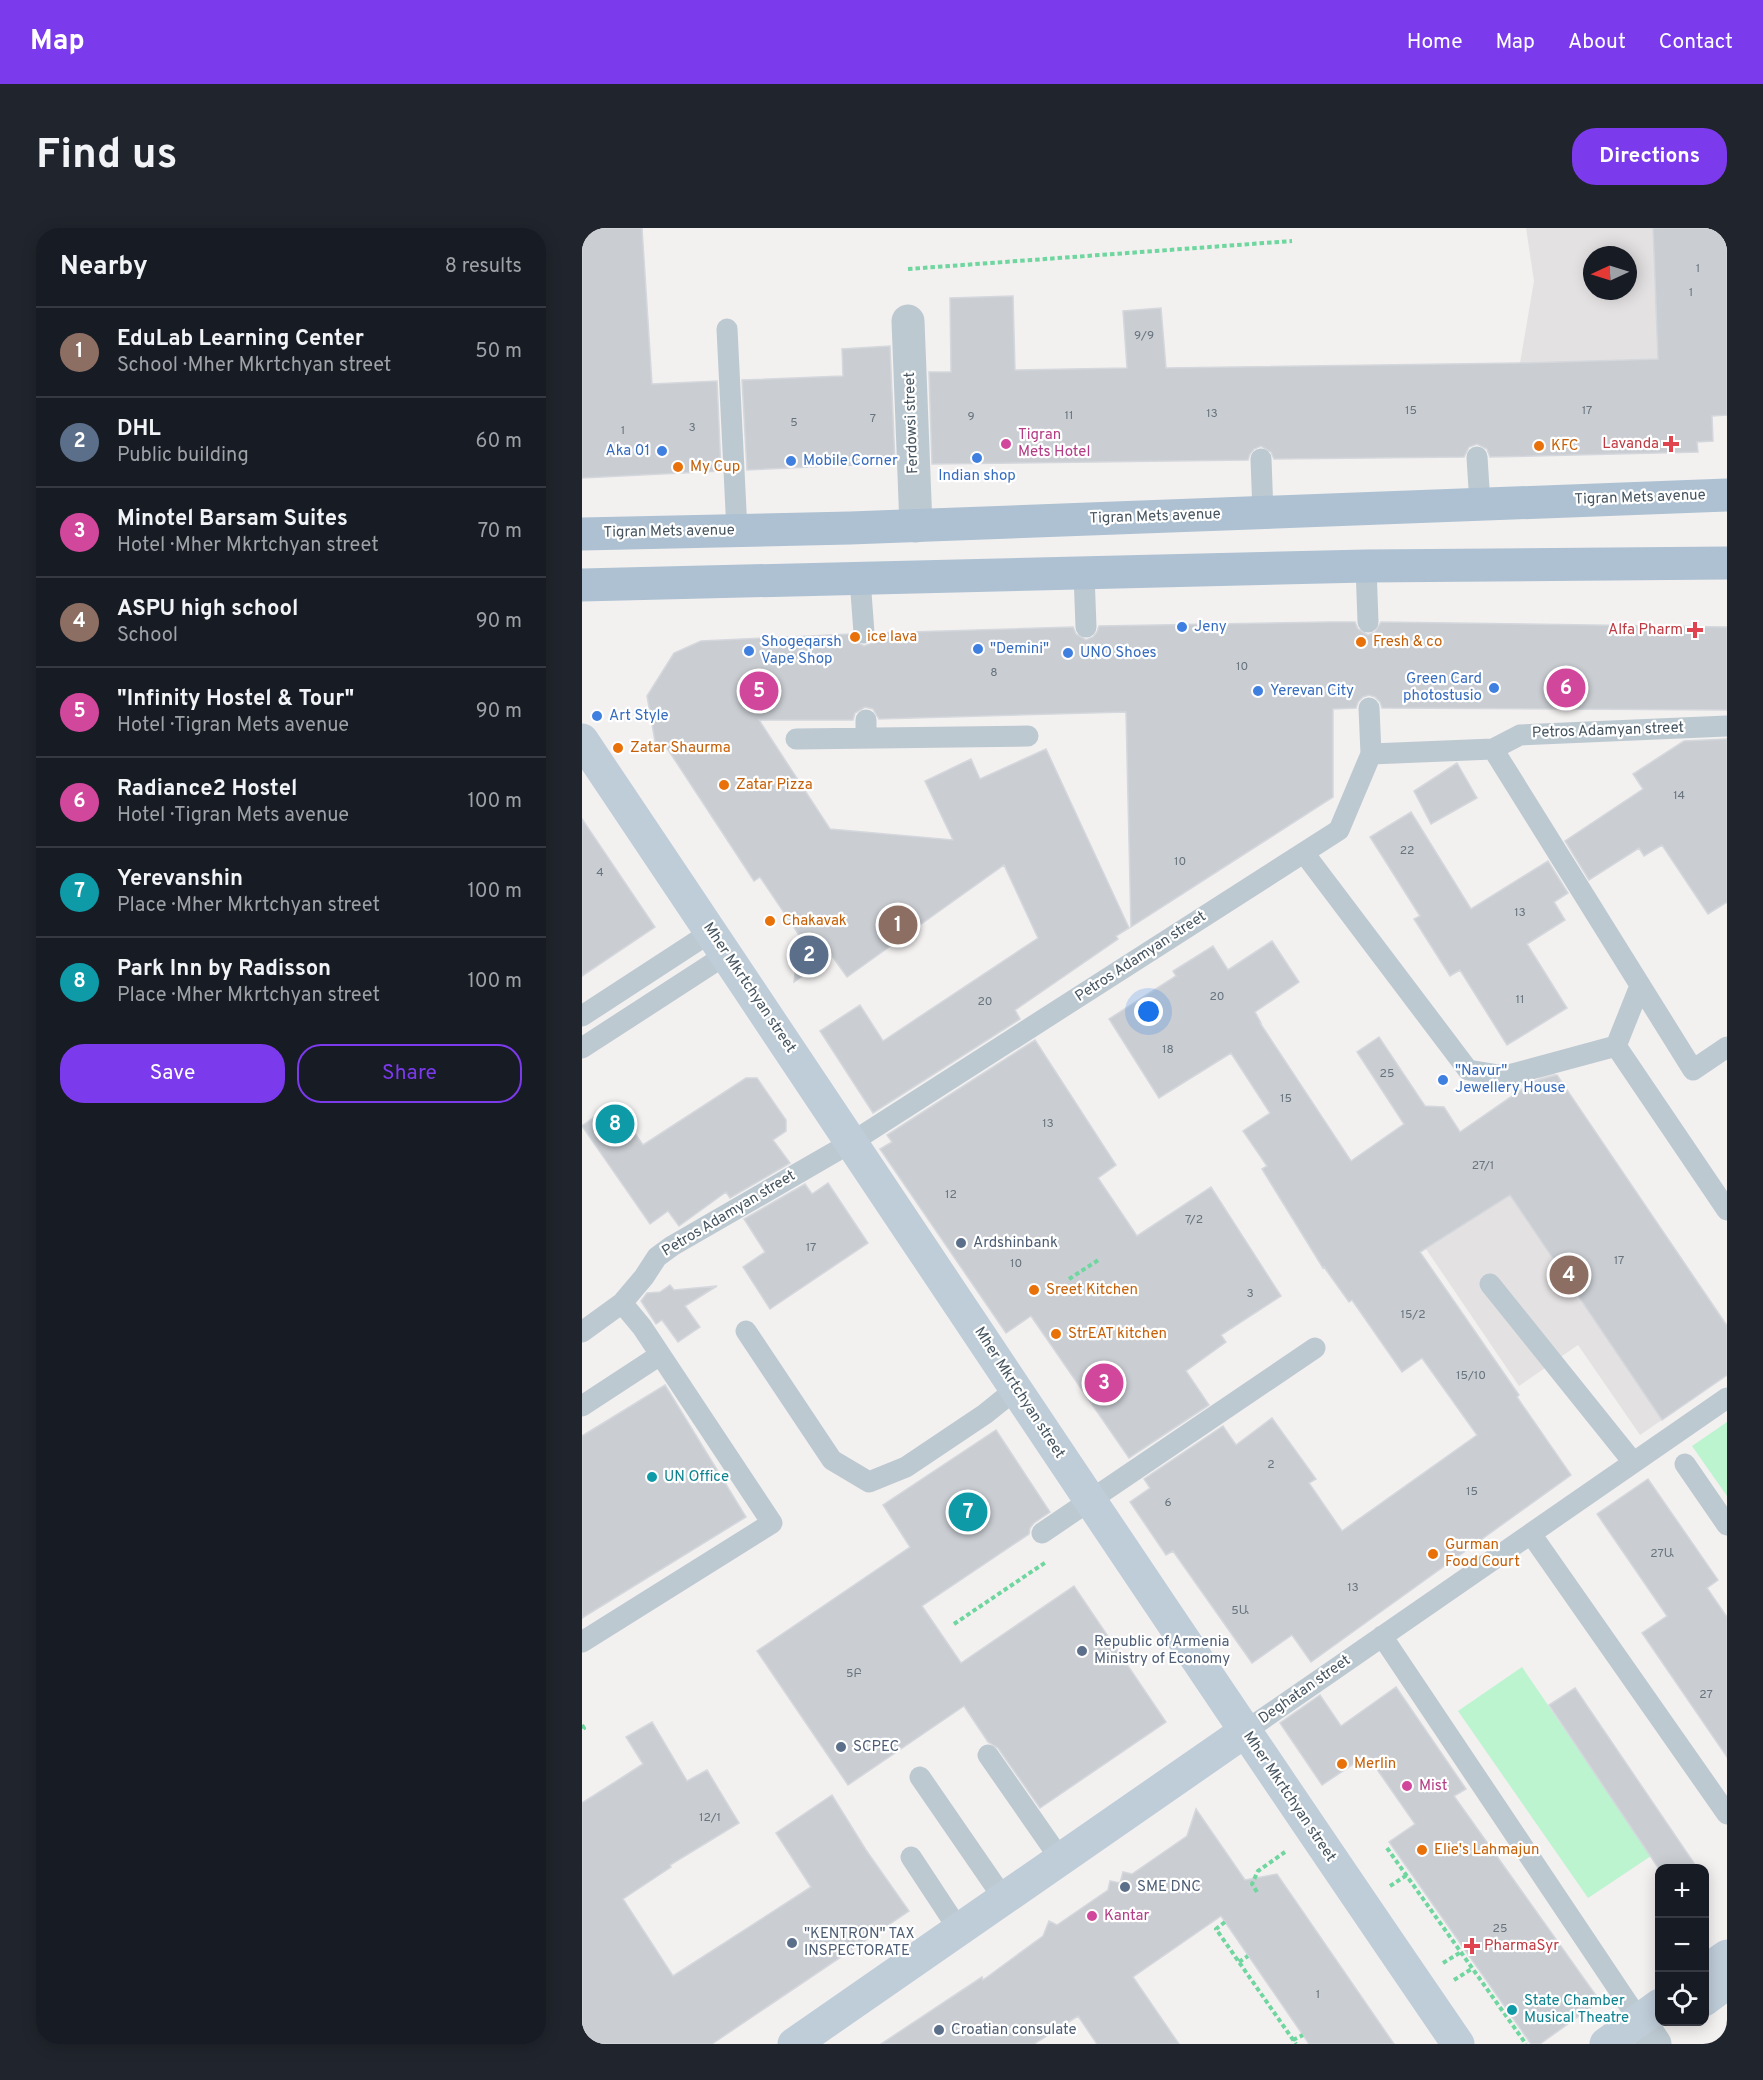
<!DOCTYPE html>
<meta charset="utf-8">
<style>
:root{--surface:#171b24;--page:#20242c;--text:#f1f3f6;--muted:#9ea1a6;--line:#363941;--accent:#7c3aed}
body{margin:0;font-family:Overpass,"Noto Sans Armenian",sans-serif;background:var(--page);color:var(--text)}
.controls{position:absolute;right:18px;bottom:18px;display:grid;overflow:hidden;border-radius:12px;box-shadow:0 3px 15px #0003}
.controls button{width:54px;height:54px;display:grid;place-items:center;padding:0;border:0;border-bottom:2px solid var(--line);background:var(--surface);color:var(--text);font:30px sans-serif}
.compass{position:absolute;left:1001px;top:18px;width:54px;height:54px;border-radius:50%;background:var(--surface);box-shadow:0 3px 15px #0003;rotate:266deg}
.you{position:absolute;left:567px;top:784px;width:21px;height:21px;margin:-15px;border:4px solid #fff;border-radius:50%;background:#1a73e8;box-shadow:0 0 0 9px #1a73e833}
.badge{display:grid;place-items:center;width:39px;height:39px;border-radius:50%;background:var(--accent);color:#fff;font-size:20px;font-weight:700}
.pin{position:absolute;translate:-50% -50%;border:3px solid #fff;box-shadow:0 2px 6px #0006}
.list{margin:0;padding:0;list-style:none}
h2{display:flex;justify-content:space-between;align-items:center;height:78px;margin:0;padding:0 24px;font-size:26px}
h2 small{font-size:20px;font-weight:400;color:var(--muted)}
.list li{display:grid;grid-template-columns:39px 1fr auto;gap:18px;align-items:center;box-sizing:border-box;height:90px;padding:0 24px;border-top:2px solid var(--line)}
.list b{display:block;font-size:22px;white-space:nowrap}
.list p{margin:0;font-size:20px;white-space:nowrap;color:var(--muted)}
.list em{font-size:20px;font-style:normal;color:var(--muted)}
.actions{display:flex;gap:12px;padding:18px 24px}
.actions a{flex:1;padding:14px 0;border:2px solid var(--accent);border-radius:24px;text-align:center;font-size:21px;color:var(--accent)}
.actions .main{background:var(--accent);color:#fff}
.icon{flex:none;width:33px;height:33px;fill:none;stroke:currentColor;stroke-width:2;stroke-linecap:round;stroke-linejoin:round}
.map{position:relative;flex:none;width:1145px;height:1816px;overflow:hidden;border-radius:24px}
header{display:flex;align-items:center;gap:36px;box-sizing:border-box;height:84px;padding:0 30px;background:var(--accent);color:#fff}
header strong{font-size:28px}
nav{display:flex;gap:33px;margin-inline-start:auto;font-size:21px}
.intro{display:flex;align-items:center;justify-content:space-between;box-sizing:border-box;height:144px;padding:0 36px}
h1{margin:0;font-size:42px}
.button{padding:15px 27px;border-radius:24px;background:var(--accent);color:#fff;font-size:21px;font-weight:700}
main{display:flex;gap:36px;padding:0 36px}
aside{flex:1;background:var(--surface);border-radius:24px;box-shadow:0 3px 15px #0003}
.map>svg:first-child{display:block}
.education{fill:#e4e1e2;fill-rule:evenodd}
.green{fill:#bbf4cf}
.building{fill:#caced3;stroke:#d4d7dc;stroke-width:1.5}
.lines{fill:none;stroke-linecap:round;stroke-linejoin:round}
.path{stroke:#6fd69f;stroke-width:4;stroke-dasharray:4.5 3;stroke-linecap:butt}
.lane{stroke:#bdc9d1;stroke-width:21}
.street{stroke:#bdc9d1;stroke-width:33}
.secondary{stroke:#bfcdd9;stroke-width:33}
.primary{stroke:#adc1d2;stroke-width:33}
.hotel-dot{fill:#d1479c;stroke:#fff;stroke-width:2}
.health-dot{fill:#e0444e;stroke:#fff;stroke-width:2}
.food-dot{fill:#e8710a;stroke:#fff;stroke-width:2}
.shop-dot{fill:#3f7fe0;stroke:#fff;stroke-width:2}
.service-dot{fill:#5c6f8a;stroke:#fff;stroke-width:2}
.culture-dot{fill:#0f9aa8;stroke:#fff;stroke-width:2}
.labels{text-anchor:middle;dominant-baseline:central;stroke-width:4.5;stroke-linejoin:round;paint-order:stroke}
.number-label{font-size:12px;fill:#67737d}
.street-label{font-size:15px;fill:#465560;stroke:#fff}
.hotel-label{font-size:15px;fill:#b23c85;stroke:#fff;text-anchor:start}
.health-label{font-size:15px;fill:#be3a42;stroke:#fff;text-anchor:end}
.food-label{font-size:15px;fill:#c56008;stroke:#fff;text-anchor:start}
.shop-label{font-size:15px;fill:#366cbe;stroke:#fff;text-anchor:start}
.service-label{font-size:15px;fill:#4e5e75;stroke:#fff;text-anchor:start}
.culture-label{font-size:15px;fill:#0d838f;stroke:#fff;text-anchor:start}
</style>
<header>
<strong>Map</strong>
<nav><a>Home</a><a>Map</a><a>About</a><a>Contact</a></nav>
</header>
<div class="intro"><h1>Find us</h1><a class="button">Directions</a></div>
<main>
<aside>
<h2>Nearby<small>8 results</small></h2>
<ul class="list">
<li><span class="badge" style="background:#8d6e63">1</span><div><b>EduLab Learning Center</b><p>School · Mher Mkrtchyan street</p></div><em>50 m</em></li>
<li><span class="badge" style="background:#5c6f8a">2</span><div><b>DHL</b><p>Public building</p></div><em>60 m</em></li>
<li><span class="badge" style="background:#d1479c">3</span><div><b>Minotel Barsam Suites</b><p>Hotel · Mher Mkrtchyan street</p></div><em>70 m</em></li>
<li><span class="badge" style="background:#8d6e63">4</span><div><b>ASPU high school</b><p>School</p></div><em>90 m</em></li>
<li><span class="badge" style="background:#d1479c">5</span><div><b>&quot;Infinity Hostel &amp; Tour&quot;</b><p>Hotel · Tigran Mets avenue</p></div><em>90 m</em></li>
<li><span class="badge" style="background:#d1479c">6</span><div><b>Radiance2 Hostel</b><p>Hotel · Tigran Mets avenue</p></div><em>100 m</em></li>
<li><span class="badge" style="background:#0f9aa8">7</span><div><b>Yerevanshin</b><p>Place · Mher Mkrtchyan street</p></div><em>100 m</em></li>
<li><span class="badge" style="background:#0f9aa8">8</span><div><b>Park Inn by Radisson</b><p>Place · Mher Mkrtchyan street</p></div><em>100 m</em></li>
</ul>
<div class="actions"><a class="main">Save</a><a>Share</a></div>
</aside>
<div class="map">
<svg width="1145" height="1816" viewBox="0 0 1145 1816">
<rect width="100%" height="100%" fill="#f3f0f0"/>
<path class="education" d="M944,0H1145L1130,188L1131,213L1115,214L1116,224L939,228L938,135L952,53ZM1010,27H1046V63H1010Z
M970,841L1145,1096V1147L1058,1207L996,1117L937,1158L844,1021L767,1074L723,1011Z"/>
<path class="green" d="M1145,1194V1268L1110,1218Z
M940,1439L1069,1628L1006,1670L876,1483Z"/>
<path class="building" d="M0,0H60L70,156L135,153L139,243L0,250Z
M1071,0H1145V187L1130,188L1131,213L1115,214L1116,224L908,229L905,221L895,216L887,219L882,229L692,231L689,224L679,218L672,221L668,226L666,232L350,236L347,144H369L368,70L431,68L433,142L545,140L541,83L579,80L584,140L938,135L1076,131Z
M308,118L313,235L165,242L160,152L261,148L260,121Z
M748,394H773L776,401L786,407L793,404L799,394L1145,399V482L800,480L798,474L793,469L787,467L781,469L776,474L774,480L751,481V569L549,699L544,484L297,491L291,481L283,479L273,485L271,492H177L248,601L371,612L343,553L389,531L398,551L464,521L547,700L534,708L536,711L433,782L438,791L291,885L238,803L278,777L301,813L456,710L422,637L265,749L250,728L212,754L217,707L178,649L172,653L81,514L74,519L65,468L92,425L119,413L269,406L272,413L282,418L290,415L295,405L491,399L494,406L504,412L511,409L515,404L517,398Z
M1145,511V674L1126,686L1080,617L1062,628L1057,620L1007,652L983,613L1061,561L1051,546L1102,513Z
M875,535L895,570L849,596L832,563Z
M829,584L889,681L966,633L986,665L972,674L983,692L945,716L985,780L925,817L878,742L868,748L832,691L838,688L788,609Z
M0,591L73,699L0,748Z
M690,713L717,754L673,784L679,795H678L769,933L822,896L775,824L797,809L843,878L862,879L878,904L952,853L975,847L1145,1098V1147L1080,1192L928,967L838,1024L937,1167L935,1169L989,1247L729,1434L710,1407L670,1435L591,1323L584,1327L548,1274L568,1260L562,1251L641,1198L654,1217L690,1190L734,1251L727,1255L760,1303L895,1207L840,1130L820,1144L770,1072L767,1074L742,1039L741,1040L680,941L685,938L661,903L688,885L649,825L577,870L527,791L594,748L591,743L631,718L646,742Z
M453,812L534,937L516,950L555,1008L629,959L699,1068L639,1107L644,1114L604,1143L627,1177L547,1230L449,1088L424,1105L298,921L310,914L305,907Z
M164,850H175L204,892V903L191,912L208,935L148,970L144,964L97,998L86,983L68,996L0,898L32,875L61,917Z
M246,955L286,1015L188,1081L161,1039L183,1024L162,991L223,956L230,966Z
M88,1057L92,1062L135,1058L103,1078L118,1099L96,1114L80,1092L74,1096L59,1073L65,1065L78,1064Z
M83,1157L164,1289L0,1390V1208Z
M414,1202L468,1284L452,1295L448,1300L447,1306L340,1378L379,1435L492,1358L584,1494L458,1580L416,1520L406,1514L382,1478L266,1557L175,1423L328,1319L301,1277Z
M1066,1251L1136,1352L1125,1360L1145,1389V1529L1060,1405L1085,1388L1015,1286Z
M814,1459L884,1561L872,1568L1018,1773L958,1816H949L807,1614L833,1596L785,1527L740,1557L698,1495L738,1467L759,1498Z
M993,1460L1116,1641H1077L967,1477Z
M70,1494L105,1553L125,1542L157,1595L88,1637L89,1639L41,1671L91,1748L229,1659L194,1605L250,1567L284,1622L327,1683L130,1816H0V1575L61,1536L44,1509Z
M614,1581L663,1652L695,1646L812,1816H727L639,1688L551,1749L597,1816H515L496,1788L452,1816H299L400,1749L401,1752L461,1708L467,1693L475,1697L526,1662L528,1653L538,1655L541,1644L550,1646L605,1608Z"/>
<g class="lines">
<path class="path" d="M326,41L710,13
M487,1051L518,1031
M372,1396L464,1334
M0,1497L2,1500L0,1501
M805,1620L944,1816
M808,1658L825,1647
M675,1664L670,1656L676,1643L703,1624
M643,1694L634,1701L714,1816
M657,1734L666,1728
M861,1735L879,1724
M872,1752L891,1740
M711,1812L721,1807"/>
<path class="lane" d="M145,101L155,303
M895,229L898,276
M679,231L681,285
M784,338L786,394
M502,346L504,399
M278,351L282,405
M284,492V510
M214,511L446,508
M911,521L1111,842L1145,819
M789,526L911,521L938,507L1145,498
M722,625L886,842L923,848L1034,818
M1058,758L1034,818L1145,982
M0,788L129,704
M0,820L145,726
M908,1056L1051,1234
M164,1103L250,1232L287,1254L324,1239L403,1186L434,1161
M0,1104L40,1075L62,1049L75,1029L90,1018L270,914L757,602L789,526L787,480
M0,1178L78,1127
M1103,1236L1145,1297
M460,1305L733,1120
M949,1306L1145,1586
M800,1408L1057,1792
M0,1414L190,1295L60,1099L40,1075
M662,1504L1145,1170
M406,1527L479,1632
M338,1549L422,1671
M329,1629L377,1702"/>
<path class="street" d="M326,93L334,298
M1057,1792L1073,1816"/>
<path class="secondary" d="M0,512C292,947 580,1384 876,1816
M1122,1744L1145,1728
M1122,1772L1145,1755
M212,1816L662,1504
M1024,1816L1078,1777"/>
<path class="primary" d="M0,306L268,300L1145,267
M0,357L784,338L1145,335"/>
</g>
<g class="hotel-dot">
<circle cx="424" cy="216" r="6"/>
<circle cx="825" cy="1558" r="6"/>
<circle cx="510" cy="1688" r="6"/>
</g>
<g class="health-dot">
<path d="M1086 207h6v6h6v6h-6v6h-6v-6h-6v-6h6z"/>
<path d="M1110 393h6v6h6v6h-6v6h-6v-6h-6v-6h6z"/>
<path d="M887 1709h6v6h6v6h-6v6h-6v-6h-6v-6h6z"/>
</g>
<g class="food-dot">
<circle cx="957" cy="218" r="6"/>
<circle cx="96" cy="239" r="6"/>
<circle cx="273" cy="409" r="6"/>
<circle cx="779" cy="414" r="6"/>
<circle cx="36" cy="520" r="6"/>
<circle cx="142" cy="557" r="6"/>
<circle cx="188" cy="693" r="6"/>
<circle cx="452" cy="1062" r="6"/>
<circle cx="474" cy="1106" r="6"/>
<circle cx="851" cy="1326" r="6"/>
<circle cx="760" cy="1536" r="6"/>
<circle cx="840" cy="1622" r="6"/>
</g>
<g class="shop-dot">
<circle cx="80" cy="223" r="6"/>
<circle cx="395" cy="230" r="6"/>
<circle cx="209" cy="233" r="6"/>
<circle cx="600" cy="399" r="6"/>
<circle cx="396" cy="421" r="6"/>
<circle cx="167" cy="423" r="6"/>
<circle cx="486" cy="425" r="6"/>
<circle cx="912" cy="460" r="6"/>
<circle cx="676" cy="463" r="6"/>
<circle cx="15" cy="488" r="6"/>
<circle cx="861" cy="852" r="6"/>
</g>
<g class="service-dot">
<circle cx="379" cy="1015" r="6"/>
<circle cx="500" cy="1423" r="6"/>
<circle cx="259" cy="1519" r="6"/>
<circle cx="543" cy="1659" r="6"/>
<circle cx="210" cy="1715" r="6"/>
<circle cx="357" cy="1802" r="6"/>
</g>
<g class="culture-dot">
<circle cx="70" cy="1249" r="6"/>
<circle cx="930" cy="1782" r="6"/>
</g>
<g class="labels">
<g class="number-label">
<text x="1116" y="41">1</text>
<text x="1109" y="65">1</text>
<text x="562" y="108">9/9</text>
<text x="829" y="183">15</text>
<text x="1005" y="183">17</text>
<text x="630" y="186">13</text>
<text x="487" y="188">11</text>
<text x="389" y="189">9</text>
<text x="291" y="191">7</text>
<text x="212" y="195">5</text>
<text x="110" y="200">3</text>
<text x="41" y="203">1</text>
<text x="660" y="439">10</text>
<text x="412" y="445">8</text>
<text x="1097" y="568">14</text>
<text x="825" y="623">22</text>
<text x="598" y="634">10</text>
<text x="18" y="645">4</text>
<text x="938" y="685">13</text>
<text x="635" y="769">20</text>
<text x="938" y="772">11</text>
<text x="403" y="774">20</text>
<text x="586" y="822">18</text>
<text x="805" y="846">25</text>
<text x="704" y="871">15</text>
<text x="466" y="896">13</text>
<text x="901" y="938">27/1</text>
<text x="369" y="967">12</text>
<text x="612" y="992">7/2</text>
<text x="229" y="1020">17</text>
<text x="1037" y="1033">17</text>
<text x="434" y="1036">10</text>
<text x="668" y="1066">3</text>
<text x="831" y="1087">15/2</text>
<text x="889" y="1148">15/10</text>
<text x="689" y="1237">2</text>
<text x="890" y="1264">15</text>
<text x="586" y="1275">6</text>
<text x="1080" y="1326">27Ա</text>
<text x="771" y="1360">13</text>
<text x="658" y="1383">5Ա</text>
<text x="272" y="1446">5Բ</text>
<text x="1124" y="1467">27</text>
<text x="128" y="1590">12/1</text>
<text x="918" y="1701">25</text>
<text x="736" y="1767">1</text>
</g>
<g class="street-label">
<text transform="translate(330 195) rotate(-92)">Ferdowsi street</text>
<text transform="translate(1058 270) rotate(-2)">Tigran Mets avenue</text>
<text transform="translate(573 289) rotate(-2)">Tigran Mets avenue</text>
<text transform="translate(87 304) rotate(-1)">Tigran Mets avenue</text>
<text transform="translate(1026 503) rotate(-2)">Petros Adamyan street</text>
<text transform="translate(559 729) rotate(-33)">Petros Adamyan street</text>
<text transform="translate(167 760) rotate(56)">Mher Mkrtchyan street</text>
<text transform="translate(147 986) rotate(-31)">Petros Adamyan street</text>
<text transform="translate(437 1165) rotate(57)">Mher Mkrtchyan street</text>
<text transform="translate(723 1462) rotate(-35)">Deghatan street</text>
<text transform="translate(707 1569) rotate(56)">Mher Mkrtchyan street</text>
</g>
<g class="hotel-label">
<text x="436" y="207">Tigran<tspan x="436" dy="17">Mets Hotel</tspan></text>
<text x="837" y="1558">Mist</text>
<text x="522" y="1688">Kantar</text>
</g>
<g class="health-label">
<text x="1077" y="216">Lavanda</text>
<text x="1101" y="402">Alfa Pharm</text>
<text x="902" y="1718" text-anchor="start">PharmaSyr</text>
</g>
<g class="food-label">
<text x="969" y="218">KFC</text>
<text x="108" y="239">My Cup</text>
<text x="285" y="409">ice lava</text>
<text x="791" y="414">Fresh &amp; co</text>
<text x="48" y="520">Zatar Shaurma</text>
<text x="154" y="557">Zatar Pizza</text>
<text x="200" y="693">Chakavak</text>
<text x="464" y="1062">Sreet Kitchen</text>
<text x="486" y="1106">StrEAT kitchen</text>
<text x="863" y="1317">Gurman<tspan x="863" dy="17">Food Court</tspan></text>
<text x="772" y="1536">Merlin</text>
<text x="852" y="1622">Elie's Lahmajun</text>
</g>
<g class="shop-label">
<text x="68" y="223" text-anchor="end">Aka 01</text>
<text x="221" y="233">Mobile Corner</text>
<text x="395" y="248" text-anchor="middle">Indian shop</text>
<text x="612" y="399">Jeny</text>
<text x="179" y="414">Shogeqarsh<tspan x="179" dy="17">Vape Shop</tspan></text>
<text x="408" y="421">"Demini"</text>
<text x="498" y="425">UNO Shoes</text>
<text x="900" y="451" text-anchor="end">Green Card<tspan x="900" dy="17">photostusio</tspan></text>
<text x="688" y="463">Yerevan City</text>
<text x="27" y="488">Art Style</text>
<text x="873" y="843">"Navur"<tspan x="873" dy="17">Jewellery House</tspan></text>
</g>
<g class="service-label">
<text x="391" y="1015">Ardshinbank</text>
<text x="512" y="1414">Republic of Armenia<tspan x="512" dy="17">Ministry of Economy</tspan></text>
<text x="271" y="1519">SCPEC</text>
<text x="555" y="1659">SME DNC</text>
<text x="222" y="1706">"KENTRON" TAX<tspan x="222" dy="17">INSPECTORATE</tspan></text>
<text x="369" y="1802">Croatian consulate</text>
</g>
<g class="culture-label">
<text x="82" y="1249">UN Office</text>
<text x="942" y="1773">State Chamber<tspan x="942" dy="17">Musical Theatre</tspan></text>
</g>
</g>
</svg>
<div class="controls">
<button>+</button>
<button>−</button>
<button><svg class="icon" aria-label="locate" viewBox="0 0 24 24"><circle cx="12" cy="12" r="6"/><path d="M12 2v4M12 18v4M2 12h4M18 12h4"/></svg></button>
</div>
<svg class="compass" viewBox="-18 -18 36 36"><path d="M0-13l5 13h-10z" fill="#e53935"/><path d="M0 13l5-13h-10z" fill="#9ea1a6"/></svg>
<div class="you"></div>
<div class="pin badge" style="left:316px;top:697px;background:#8d6e63">1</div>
<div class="pin badge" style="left:227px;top:727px;background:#5c6f8a">2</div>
<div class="pin badge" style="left:522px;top:1155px;background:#d1479c">3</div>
<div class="pin badge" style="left:987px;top:1047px;background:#8d6e63">4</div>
<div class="pin badge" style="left:177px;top:463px;background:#d1479c">5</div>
<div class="pin badge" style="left:984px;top:460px;background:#d1479c">6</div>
<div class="pin badge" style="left:386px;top:1284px;background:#0f9aa8">7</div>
<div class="pin badge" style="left:33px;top:896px;background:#0f9aa8">8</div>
</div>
</main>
